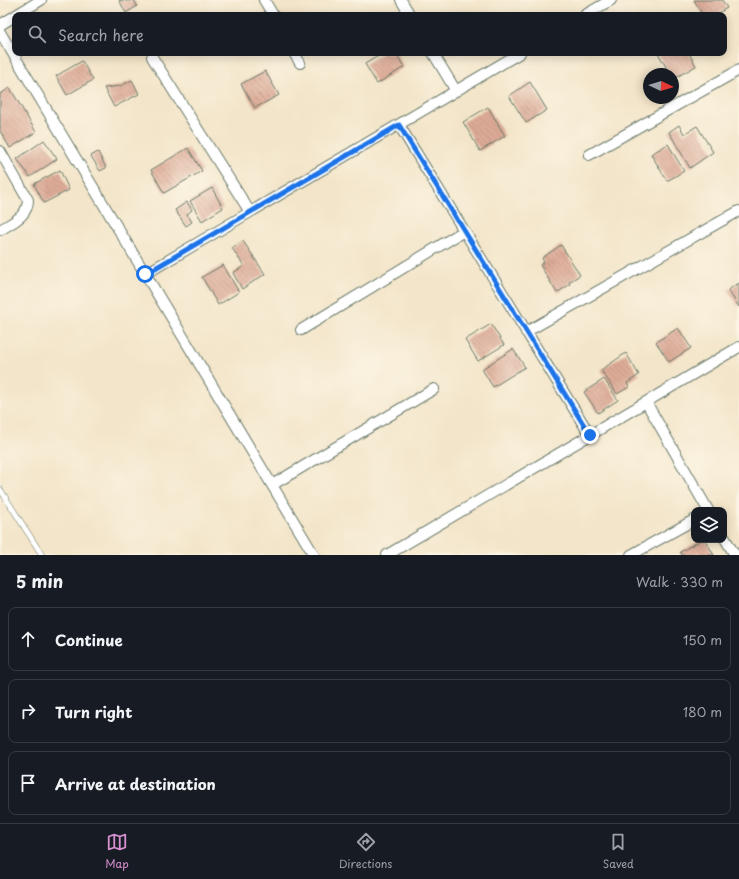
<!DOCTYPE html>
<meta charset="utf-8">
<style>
:root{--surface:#171b24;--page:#242831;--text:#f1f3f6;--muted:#9ea1a6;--line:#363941;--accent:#d690ce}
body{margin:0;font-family:"Playpen Sans",sans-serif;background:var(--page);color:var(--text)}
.controls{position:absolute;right:12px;bottom:12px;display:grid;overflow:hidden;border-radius:8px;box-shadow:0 2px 10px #0003}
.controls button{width:36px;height:36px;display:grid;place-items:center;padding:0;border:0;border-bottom:1px solid var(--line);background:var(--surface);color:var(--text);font:20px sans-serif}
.compass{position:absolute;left:643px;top:68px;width:36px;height:36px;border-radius:50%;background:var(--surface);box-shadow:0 2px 10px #0003;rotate:94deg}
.stop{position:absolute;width:12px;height:12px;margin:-9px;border:3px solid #1a73e8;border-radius:50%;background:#fff}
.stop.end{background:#1a73e8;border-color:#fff;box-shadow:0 1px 4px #0008}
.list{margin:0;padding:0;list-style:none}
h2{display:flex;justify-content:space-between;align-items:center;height:52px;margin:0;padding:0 16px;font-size:17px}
h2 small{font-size:13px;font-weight:400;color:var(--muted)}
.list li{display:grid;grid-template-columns:26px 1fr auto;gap:12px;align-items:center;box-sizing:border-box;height:64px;margin:0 8px 8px;padding:0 8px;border:1px solid var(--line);border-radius:8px}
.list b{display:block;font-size:15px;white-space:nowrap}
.list em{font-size:13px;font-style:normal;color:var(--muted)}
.icon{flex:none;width:22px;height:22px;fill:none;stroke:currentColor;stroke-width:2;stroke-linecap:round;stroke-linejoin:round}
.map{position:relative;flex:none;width:739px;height:555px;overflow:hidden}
.search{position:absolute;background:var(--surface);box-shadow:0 2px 10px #0003;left:12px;right:12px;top:12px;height:44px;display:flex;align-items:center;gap:10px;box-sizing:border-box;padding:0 14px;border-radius:8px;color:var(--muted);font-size:15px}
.sheet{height:268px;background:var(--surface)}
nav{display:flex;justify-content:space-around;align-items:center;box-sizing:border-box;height:56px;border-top:1px solid var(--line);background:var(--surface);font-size:11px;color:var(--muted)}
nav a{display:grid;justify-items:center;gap:2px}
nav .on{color:var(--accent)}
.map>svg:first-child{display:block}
.building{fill:url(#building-back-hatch)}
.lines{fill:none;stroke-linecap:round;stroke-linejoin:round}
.service-casing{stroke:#697868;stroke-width:6}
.minor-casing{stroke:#697868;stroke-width:12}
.service{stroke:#fff;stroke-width:5}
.minor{stroke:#fff;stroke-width:10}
.route{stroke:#1a73e8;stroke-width:5}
</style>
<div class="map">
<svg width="739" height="555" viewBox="0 0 739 555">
<defs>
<pattern id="building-back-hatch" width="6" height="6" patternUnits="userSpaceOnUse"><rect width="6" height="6" fill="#deab97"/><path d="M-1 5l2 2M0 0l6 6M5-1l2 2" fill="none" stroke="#b38c7c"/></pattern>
</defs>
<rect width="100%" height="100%" fill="#fcf5e5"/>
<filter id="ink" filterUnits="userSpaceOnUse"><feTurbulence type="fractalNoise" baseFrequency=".025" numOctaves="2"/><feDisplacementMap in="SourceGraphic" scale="8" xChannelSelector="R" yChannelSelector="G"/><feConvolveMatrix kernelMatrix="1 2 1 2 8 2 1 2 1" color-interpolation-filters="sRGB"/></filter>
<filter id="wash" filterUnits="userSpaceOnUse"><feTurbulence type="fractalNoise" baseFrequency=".012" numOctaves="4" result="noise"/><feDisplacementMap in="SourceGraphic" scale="16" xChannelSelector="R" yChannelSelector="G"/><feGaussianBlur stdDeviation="0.9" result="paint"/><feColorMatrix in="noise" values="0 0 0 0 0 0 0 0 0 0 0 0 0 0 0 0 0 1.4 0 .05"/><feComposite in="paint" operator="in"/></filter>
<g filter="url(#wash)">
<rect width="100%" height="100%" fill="#f3e5c9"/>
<g id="blocks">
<path class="building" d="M119,0L128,1L134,0L137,6L126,13Z
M694,0H722L727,8L715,15H703Z
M383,53H396L404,67L377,84L365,64Z
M658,53H689L696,66L673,79V74H670Z
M82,61L93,80L67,95L56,76Z
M265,71L279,95L255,108L241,84Z
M132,80L139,94L114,107L104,88L120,86Z
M530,82L547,110L526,123L509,96Z
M10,88L36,132L10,148L0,131V94Z
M488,107L505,136L480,151L463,122Z
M679,125L684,134L697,126L713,152L690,168L669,132Z
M44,140L57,159L30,177L17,159Z
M668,144L684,171L667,181L651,154Z
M188,148L202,171L164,193L151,170Z
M98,152L106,168L100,171L91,156Z
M60,170L69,190L44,203L34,184Z
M212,188L223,208L202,221L190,201Z
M187,202L192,210L187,214L192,222L186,226L175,210Z
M243,241L265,274L242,289L233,273L244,266L232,248Z
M561,245L580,275L569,282L570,284L557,293L540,265L544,262L542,258Z
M223,265L239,292L218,305L202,277Z
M739,283V307L728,290Z
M491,324L504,345L478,361L465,340Z
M678,328L691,348L669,362L656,342Z
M513,349L525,367L493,387L482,369Z
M626,353L639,375L627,383L629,387L617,394L601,370Z
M604,379L618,400L598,413L584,392Z
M701,540H705L714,555H682L680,552Z"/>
</g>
</g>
<g filter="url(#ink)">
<use href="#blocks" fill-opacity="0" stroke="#697868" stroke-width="1"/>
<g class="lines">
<defs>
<path id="service" d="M0,489L42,555"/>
<path id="minor" d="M264,0L273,15
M401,0L410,15
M16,15L41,0
M585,15L611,0
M0,25L15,16
M0,32L314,555
M294,53L300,63
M433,53L456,91
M152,57L250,212
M399,125L590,435
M0,151L28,200C28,216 13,222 0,230
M589,155L739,70
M145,274L520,53
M301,330L464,231
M526,332L739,211
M646,402L708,510
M272,485L434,389
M724,537L735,555
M387,555L739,347
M631,555L694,520"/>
</defs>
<use href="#service" class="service-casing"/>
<use href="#minor" class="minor-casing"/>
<use href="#service" class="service"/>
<use href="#minor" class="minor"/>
</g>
</g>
<g class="lines" filter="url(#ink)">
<path class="route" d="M145,274L399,125L590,435"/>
</g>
</svg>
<div class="controls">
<button><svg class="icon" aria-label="layers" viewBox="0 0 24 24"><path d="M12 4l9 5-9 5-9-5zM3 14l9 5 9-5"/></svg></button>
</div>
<svg class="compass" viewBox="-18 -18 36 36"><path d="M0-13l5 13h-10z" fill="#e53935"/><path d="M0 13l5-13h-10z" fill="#9ea1a6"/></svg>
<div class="stop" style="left:145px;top:274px"></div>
<div class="stop end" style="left:590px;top:435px"></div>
<div class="search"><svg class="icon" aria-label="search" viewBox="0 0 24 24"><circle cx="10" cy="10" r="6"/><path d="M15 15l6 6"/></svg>Search here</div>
</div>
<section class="sheet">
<h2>5 min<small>Walk · 330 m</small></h2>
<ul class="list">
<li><svg class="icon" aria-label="ahead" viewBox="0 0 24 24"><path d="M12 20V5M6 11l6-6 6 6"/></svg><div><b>Continue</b></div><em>150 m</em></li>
<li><svg class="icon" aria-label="right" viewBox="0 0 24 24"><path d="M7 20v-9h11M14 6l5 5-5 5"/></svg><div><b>Turn right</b></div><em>180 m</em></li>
<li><svg class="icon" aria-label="arrive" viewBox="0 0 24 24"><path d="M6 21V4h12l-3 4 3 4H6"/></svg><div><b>Arrive at destination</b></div></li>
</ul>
</section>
<nav>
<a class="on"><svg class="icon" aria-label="map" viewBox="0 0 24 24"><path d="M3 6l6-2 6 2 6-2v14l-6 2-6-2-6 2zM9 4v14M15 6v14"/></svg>Map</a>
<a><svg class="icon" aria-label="directions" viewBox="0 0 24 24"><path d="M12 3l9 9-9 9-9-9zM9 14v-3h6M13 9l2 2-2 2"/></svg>Directions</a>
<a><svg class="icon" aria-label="saved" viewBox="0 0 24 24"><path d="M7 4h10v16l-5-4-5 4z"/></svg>Saved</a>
</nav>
